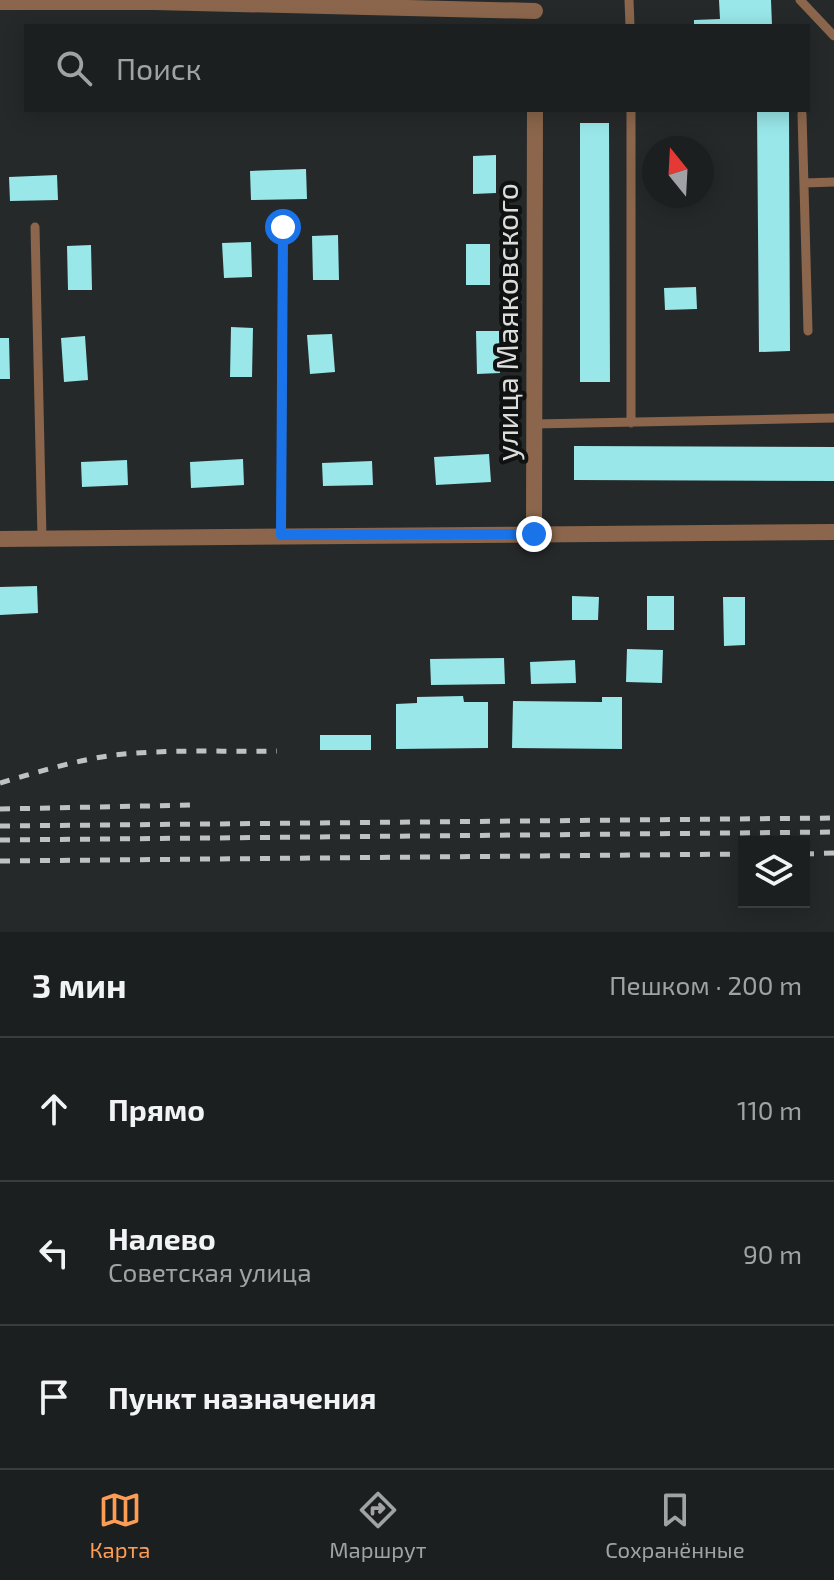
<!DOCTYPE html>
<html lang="ru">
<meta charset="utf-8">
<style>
:root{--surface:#1c1f20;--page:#252729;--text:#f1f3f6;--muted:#a0a2a5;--line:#3a3d3e;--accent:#fd9d55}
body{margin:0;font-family:"Exo 2",sans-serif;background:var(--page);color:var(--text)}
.controls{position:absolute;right:24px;bottom:24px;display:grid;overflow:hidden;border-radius:0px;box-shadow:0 4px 20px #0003}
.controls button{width:72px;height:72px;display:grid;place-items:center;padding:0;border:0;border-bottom:2px solid var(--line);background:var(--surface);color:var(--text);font:40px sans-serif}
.compass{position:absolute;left:642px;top:136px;width:72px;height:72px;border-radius:50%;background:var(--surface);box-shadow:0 4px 20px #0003;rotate:342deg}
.stop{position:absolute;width:24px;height:24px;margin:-18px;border:6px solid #1a73e8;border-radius:50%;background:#fff}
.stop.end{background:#1a73e8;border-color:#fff;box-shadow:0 2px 8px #0008}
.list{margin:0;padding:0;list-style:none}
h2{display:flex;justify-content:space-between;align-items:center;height:104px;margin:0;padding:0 32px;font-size:34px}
h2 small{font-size:26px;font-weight:400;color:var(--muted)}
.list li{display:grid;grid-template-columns:52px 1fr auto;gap:24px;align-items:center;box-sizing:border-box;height:144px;padding:0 32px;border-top:2px solid var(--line)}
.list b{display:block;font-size:30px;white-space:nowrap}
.list p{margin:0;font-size:26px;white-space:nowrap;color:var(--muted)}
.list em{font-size:26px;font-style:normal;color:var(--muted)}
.icon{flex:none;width:44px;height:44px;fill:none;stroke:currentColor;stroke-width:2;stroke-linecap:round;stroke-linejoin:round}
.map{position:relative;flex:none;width:834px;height:932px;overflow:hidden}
.search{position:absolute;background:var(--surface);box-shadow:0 4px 20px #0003;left:24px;right:24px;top:24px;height:88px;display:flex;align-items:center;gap:20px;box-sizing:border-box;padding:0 28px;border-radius:0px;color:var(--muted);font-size:30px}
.sheet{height:536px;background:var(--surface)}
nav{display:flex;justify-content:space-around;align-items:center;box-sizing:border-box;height:112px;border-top:2px solid var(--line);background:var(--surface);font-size:22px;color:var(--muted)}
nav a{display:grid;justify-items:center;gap:4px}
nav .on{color:var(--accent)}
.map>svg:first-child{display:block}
.building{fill:#99e7e9}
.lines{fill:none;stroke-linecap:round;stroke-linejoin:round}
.lane{stroke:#8b664c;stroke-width:9}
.street{stroke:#8b664c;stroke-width:16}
.rail{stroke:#bfc2c2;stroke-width:5;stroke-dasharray:10 10;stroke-linecap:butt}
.route{stroke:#1a73e8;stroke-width:10}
.labels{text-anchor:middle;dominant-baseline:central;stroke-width:8;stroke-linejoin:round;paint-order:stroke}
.street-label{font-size:30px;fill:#dbdddd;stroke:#101212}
</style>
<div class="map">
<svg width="834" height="932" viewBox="0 0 834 932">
<rect width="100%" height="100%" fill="#26292a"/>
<path class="building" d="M719,0H771L772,26H694V20L720,19Z
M789,110L790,351L759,352L757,111Z
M580,123H609L610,382H580Z
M496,155V193L473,194V156Z
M306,169L307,199L251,200L250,171Z
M57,175L58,200L10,201L9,177Z
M338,235L339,280H313L312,236Z
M251,242L252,277L224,278L222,243Z
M466,244H490V285H466Z
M91,245L92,290H68L67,246Z
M696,287L697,309L665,310L664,288Z
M231,327L253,328L252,377H230Z
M476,331H499L500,373L477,374Z
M332,334L335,372L310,374L307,335Z
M85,336L88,380L64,382L61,338Z
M0,338H9L10,379H0Z
M574,446L834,447V481L574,480Z
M489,454L491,482L436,485L434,457Z
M243,459L244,485L191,488L190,462Z
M127,460L128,485L82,487L81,462Z
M372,461L373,485L323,486L322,463Z
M37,586L38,613L0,615V587Z
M572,596L599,597L598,620H572Z
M647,596H674V630H647Z
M723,597H745V645L724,646Z
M627,649L663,650L662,683L626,682Z
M504,658L505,684L431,685L430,659Z
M575,660L576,683L531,684L530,662Z
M463,696L464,702H488V748L396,749V704L417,703V697Z
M602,697H622V749L512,748L513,701L602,702Z
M320,735H371V750H320Z"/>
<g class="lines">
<path class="lane" d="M629,0L630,26
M800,0L834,36
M631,110V423
M802,114L808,331
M804,183L834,182
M35,227L42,538
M534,424L834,418
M281,535L283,227"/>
<path class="street" d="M0,2H154L535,11
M534,534L535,110
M0,539L834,532"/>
<path class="rail" d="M0,783C38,772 76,760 115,755C168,749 223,752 277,751
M0,809L194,805
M0,826L834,818
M0,840L834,832
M804,854L834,853
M0,861L744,854"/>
</g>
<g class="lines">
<path class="route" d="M283,227L281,535L534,534"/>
</g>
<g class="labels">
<g class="street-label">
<text transform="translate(506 322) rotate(-90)">улица Маяковского</text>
</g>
</g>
</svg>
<div class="controls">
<button><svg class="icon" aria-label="layers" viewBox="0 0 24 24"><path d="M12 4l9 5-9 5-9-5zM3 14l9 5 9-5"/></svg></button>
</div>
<svg class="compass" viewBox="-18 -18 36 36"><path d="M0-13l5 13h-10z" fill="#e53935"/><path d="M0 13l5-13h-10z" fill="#a0a2a5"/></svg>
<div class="stop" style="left:283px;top:227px"></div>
<div class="stop end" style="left:534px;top:534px"></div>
<div class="search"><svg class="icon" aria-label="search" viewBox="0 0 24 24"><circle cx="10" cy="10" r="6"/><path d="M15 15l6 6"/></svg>Поиск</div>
</div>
<section class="sheet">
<h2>3 мин<small>Пешком · 200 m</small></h2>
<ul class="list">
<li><svg class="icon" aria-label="ahead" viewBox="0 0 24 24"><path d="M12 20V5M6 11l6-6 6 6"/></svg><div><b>Прямо</b></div><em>110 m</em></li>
<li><svg class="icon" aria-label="left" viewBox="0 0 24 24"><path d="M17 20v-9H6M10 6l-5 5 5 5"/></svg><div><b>Налево</b><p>Советская улица</p></div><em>90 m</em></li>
<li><svg class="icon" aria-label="arrive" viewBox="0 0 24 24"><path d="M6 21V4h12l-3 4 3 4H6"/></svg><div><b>Пункт назначения</b></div></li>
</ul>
</section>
<nav>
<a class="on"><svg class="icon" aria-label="map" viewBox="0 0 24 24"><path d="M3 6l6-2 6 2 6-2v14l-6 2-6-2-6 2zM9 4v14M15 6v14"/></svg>Карта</a>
<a><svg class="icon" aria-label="directions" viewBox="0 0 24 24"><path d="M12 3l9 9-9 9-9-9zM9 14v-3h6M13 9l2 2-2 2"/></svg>Маршрут</a>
<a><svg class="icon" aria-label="saved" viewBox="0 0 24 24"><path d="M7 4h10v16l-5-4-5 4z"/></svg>Сохранённые</a>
</nav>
